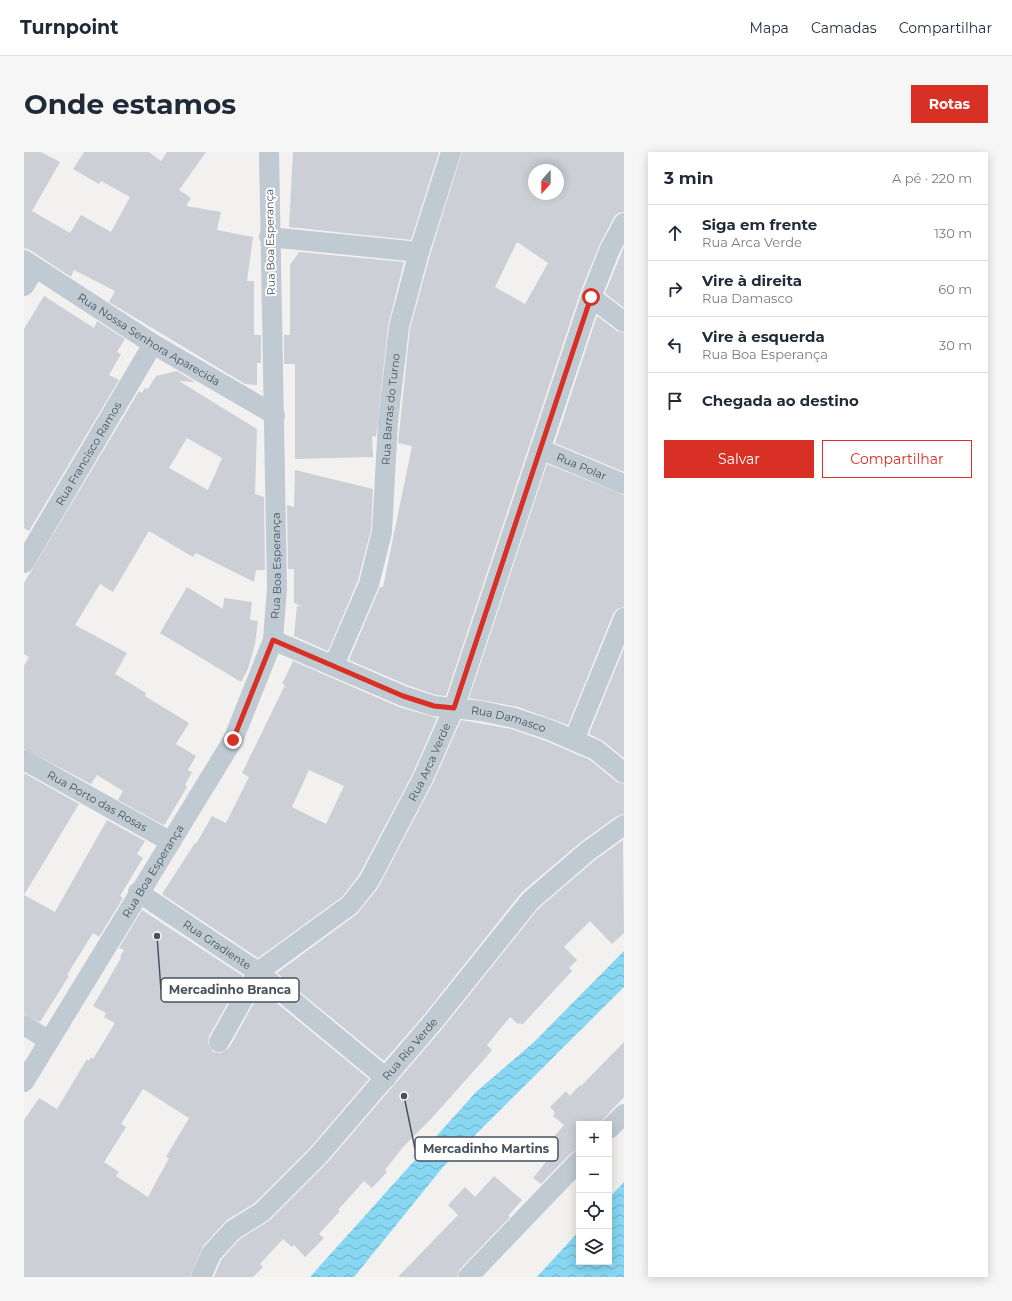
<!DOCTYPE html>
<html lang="pt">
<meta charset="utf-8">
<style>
:root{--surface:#fff;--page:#f6f6f7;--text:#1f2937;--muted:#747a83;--line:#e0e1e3;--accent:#d93025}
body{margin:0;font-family:Montserrat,sans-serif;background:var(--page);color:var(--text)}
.controls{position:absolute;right:12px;bottom:12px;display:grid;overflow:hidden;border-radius:0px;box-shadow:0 2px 10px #0003}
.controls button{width:36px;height:36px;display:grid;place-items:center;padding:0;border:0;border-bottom:1px solid var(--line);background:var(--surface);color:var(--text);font:20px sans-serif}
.compass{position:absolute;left:504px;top:12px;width:36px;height:36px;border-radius:50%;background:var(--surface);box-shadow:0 2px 10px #0003;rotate:201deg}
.stop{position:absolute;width:12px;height:12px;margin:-9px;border:3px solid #d93025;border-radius:50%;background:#fff}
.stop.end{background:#d93025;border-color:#fff;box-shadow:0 1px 4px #0008}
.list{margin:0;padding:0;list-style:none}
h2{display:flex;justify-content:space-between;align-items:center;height:52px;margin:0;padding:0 16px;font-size:17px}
h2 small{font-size:13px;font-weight:400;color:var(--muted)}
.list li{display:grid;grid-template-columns:26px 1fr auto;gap:12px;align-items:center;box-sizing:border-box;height:56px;padding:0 16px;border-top:1px solid var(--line)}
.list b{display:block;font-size:15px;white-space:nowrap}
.list p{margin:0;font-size:13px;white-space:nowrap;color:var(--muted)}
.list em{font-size:13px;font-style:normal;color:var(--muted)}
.actions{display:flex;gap:8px;padding:12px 16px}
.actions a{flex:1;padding:9px 0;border:1px solid var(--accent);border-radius:0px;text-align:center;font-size:14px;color:var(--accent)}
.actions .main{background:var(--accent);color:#fff}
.icon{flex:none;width:22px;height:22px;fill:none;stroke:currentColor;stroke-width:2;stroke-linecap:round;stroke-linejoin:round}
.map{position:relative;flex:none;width:600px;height:1125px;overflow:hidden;border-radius:0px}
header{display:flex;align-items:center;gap:24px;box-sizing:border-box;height:56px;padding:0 20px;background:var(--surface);border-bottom:1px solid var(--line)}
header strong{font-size:19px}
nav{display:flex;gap:22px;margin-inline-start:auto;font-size:14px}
.intro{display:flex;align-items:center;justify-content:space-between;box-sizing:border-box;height:96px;padding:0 24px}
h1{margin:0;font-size:28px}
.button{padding:10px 18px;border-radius:0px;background:var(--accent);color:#fff;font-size:14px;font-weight:700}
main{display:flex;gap:24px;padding:0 24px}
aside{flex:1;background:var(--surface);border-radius:0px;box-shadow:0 2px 10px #0003}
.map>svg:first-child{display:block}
.water{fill:url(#water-waves)}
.building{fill:#cccfd5;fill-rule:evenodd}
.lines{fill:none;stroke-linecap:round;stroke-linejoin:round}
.street{stroke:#c0cad3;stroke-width:20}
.route{stroke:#d93025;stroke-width:5}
.labels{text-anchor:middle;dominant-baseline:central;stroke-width:4;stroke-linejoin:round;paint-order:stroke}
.street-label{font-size:11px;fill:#47525f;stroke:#fff}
.leader{fill:none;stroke:#47525f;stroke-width:1.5}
.callout-dot{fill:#47525f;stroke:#fff;stroke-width:1.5}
.callout{fill:#fff;stroke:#47525f;stroke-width:1.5}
.callout-label{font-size:12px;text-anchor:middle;font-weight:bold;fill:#47525f}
</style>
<header>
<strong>Turnpoint</strong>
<nav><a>Mapa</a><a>Camadas</a><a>Compartilhar</a></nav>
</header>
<div class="intro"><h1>Onde estamos</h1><a class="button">Rotas</a></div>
<main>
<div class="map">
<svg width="600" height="1125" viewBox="0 0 600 1125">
<defs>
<pattern id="water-waves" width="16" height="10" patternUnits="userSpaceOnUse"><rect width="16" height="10" fill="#87d6f2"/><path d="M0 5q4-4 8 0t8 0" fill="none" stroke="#70b0c7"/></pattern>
</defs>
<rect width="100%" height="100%" fill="#f3f0f0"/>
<path class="water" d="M600,799V835L419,1015L330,1125H286L452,940L510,890Z
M600,1030V1125H513L555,1079V1110H585V1046Z"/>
<path class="building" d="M0,0H17L36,10L8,59L46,81L57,63L87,80L106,45L77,29L75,32L49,17L60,0H125L137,9L143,0H182L155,38L167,46L162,54L197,60L193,78L229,85L223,129H230V183H237V211H233V233L221,232L85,150L91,139L50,118L47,125L6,98L0,96Z
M269,0H415L387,88L265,75Z
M438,0H600V60L594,61L590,65L576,92L556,141L422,544L412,543L383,533L325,508L356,435H359L388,294L374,291L386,177L406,103ZM510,18H534V42H510ZM493,90L524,111L501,152L471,135Z
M600,95V156L581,141Z
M275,100L380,110L364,174L352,285L348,284L349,305L271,307V212H260V183H266V113Z
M20,144L70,176L73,169L101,187L93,200L97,202L85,223L95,228L5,379L0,376V177Z
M573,164L593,179L600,181V320L531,291Z
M153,219L171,230L155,229L233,277L231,342L240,345L241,418H232L230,430L172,401L169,405L125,379L89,440L76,432L51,473L103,501L91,522L122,541L121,544L165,571L152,592L172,604L164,618L168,620L161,633L163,635L141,672L139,673L94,648L99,639L73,623L67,632L0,597V514L5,505L0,502V431L115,239L118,241L121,236L124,237L132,224ZM163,286L198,306L184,338L145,316Z
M523,312L600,343V455L593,457L589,462L544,573L494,555L445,546Z
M271,318L349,337L347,378L334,428L304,499L270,484L273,454L279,455L270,451V417H264L263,353L270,355Z
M163,435L199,457L200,446L228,450L226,468L234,469L231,492L224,517L217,530L136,481Z
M600,496V606L579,589L565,582Z
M269,509L375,555L413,566L389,621L335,723L318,745L234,806L138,742L171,691L172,692L188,664L202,671L225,625L218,621L261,533L258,532ZM285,618L320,634L302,672L268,655Z
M437,568L487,577L522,589L566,608L593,630L600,632V662L593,664L557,690L498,740L400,863L360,909L253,821L333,762L354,736L409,631Z
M0,621L55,652L0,743L31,760L83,668L121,689L113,702L119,706L96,744L99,746L75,785L69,781L43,823L45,824L16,870L0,862Z
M599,688L600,781L588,792L566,769L540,795L553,808L545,816L548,819L498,873L496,871L494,872L486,865L463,893L468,898L463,904L407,967L379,995L361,1018L363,1020L348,1036L340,1029L314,1058L316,1059L295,1082L300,1086L281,1105L270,1093L268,1095L259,1087L236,1112L239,1115L229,1125H190L197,1108L216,1087L246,1068L303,1011L418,877L514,757L571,708Z
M118,758L219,824L185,884L184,891L189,900L196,901L205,896L237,838L345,927L286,996L231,1051L203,1068L179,1094L166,1125H0V968L15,946L33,957L63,907L65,909L67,905L69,907L91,871L80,865L82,861L69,854L97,806L96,805L100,798L95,796ZM119,937L165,966L142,1005L145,1006L124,1045L92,1024L95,1020L80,1010L102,975L97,972Z
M600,890V945L575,972H555V997L547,1001L517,1032L509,1026L534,995L526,989L540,973L529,964L531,960L526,955L542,939L546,944L556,933L557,934Z
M470,1024L498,1048L484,1064L486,1065L436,1117L433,1125H374L434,1063L424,1053L441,1035L451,1045Z"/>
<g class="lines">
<g class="street">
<path d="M245,85L395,100"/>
<path id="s1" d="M0,108L129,192L251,263"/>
<path d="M0,134L11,116"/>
<path d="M567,145L600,170"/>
<path id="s2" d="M516,297L600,332"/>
<path id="s3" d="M0,411L129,192"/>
<path id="s4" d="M249,488L379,544L410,554L457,559L490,566L526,578L572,598L600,621"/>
<path id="s5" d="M310,513L345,432L358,380L364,269L375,175L395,100L427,0"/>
<path d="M550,588L600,466"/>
<path id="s6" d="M0,608L147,690"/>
<path id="s7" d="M114,740L234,820L362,926"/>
<path d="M0,873L25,889"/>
<path id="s8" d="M195,890L234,820L326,753L345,729L399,626L430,556L567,145L586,97L600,71"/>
<path id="s9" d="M0,930L209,588L249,488L253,436L245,0"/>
<path d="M585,977L600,962"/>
<path id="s10" d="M177,1125L187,1102L209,1078L238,1060L294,1004L409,870L506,749L564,699L600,673"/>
<path d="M444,1125L555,1009"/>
</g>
</g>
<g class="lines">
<path class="route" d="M209,588L249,488L379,544L410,554L430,556L567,145"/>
</g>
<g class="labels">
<g class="street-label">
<text transform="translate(246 90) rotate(-91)">Rua Boa Esperança</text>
<text stroke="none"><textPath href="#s1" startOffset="148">Rua Nossa Senhora Aparecida</textPath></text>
<text stroke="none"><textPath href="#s5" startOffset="265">Rua Barras do Turno</textPath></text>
<text stroke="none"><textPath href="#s3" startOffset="127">Rua Francisco Ramos</textPath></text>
<text stroke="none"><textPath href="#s2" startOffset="45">Rua Polar</textPath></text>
<text stroke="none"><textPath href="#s9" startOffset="583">Rua Boa Esperança</textPath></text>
<text stroke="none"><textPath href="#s4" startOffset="250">Rua Damasco</textPath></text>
<text stroke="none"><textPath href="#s8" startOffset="358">Rua Arca Verde</textPath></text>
<text stroke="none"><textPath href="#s6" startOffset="84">Rua Porto das Rosas</textPath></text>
<text stroke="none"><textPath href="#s9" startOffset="247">Rua Boa Esperança</textPath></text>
<text stroke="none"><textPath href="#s7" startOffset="95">Rua Gradiente</textPath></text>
<text stroke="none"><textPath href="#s10" startOffset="312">Rua Rio Verde</textPath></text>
</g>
</g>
<path class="leader" d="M133 784L137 838M380 944L391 997"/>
<g class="callout-dot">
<circle cx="133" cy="784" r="4"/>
<circle cx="380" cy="944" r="4"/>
</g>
<g class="callout">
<rect x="137" y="826" width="138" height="24" rx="4"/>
<rect x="391" y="985" width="143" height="24" rx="4"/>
</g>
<g class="callout-label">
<text x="206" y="842">Mercadinho Branca</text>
<text x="462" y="1001">Mercadinho Martins</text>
</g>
</svg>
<div class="controls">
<button>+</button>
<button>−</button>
<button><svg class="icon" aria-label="locate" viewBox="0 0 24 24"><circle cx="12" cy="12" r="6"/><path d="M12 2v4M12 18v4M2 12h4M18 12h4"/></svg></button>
<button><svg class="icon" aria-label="layers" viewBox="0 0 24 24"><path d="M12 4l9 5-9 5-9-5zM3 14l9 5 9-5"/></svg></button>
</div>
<svg class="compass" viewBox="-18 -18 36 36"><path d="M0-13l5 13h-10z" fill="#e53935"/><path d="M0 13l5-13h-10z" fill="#747a83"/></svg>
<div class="stop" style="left:567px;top:145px"></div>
<div class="stop end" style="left:209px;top:588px"></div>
</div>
<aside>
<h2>3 min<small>A pé · 220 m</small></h2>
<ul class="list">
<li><svg class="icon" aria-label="ahead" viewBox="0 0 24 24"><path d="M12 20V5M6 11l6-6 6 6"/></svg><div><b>Siga em frente</b><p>Rua Arca Verde</p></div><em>130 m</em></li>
<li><svg class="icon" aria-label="right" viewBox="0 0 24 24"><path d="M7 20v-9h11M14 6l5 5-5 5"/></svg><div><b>Vire à direita</b><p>Rua Damasco</p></div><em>60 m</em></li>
<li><svg class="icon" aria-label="left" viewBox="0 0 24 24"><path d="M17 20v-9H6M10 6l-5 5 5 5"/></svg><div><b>Vire à esquerda</b><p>Rua Boa Esperança</p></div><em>30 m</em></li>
<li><svg class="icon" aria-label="arrive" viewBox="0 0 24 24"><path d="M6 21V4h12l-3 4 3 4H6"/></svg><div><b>Chegada ao destino</b></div></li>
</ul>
<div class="actions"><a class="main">Salvar</a><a>Compartilhar</a></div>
</aside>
</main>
